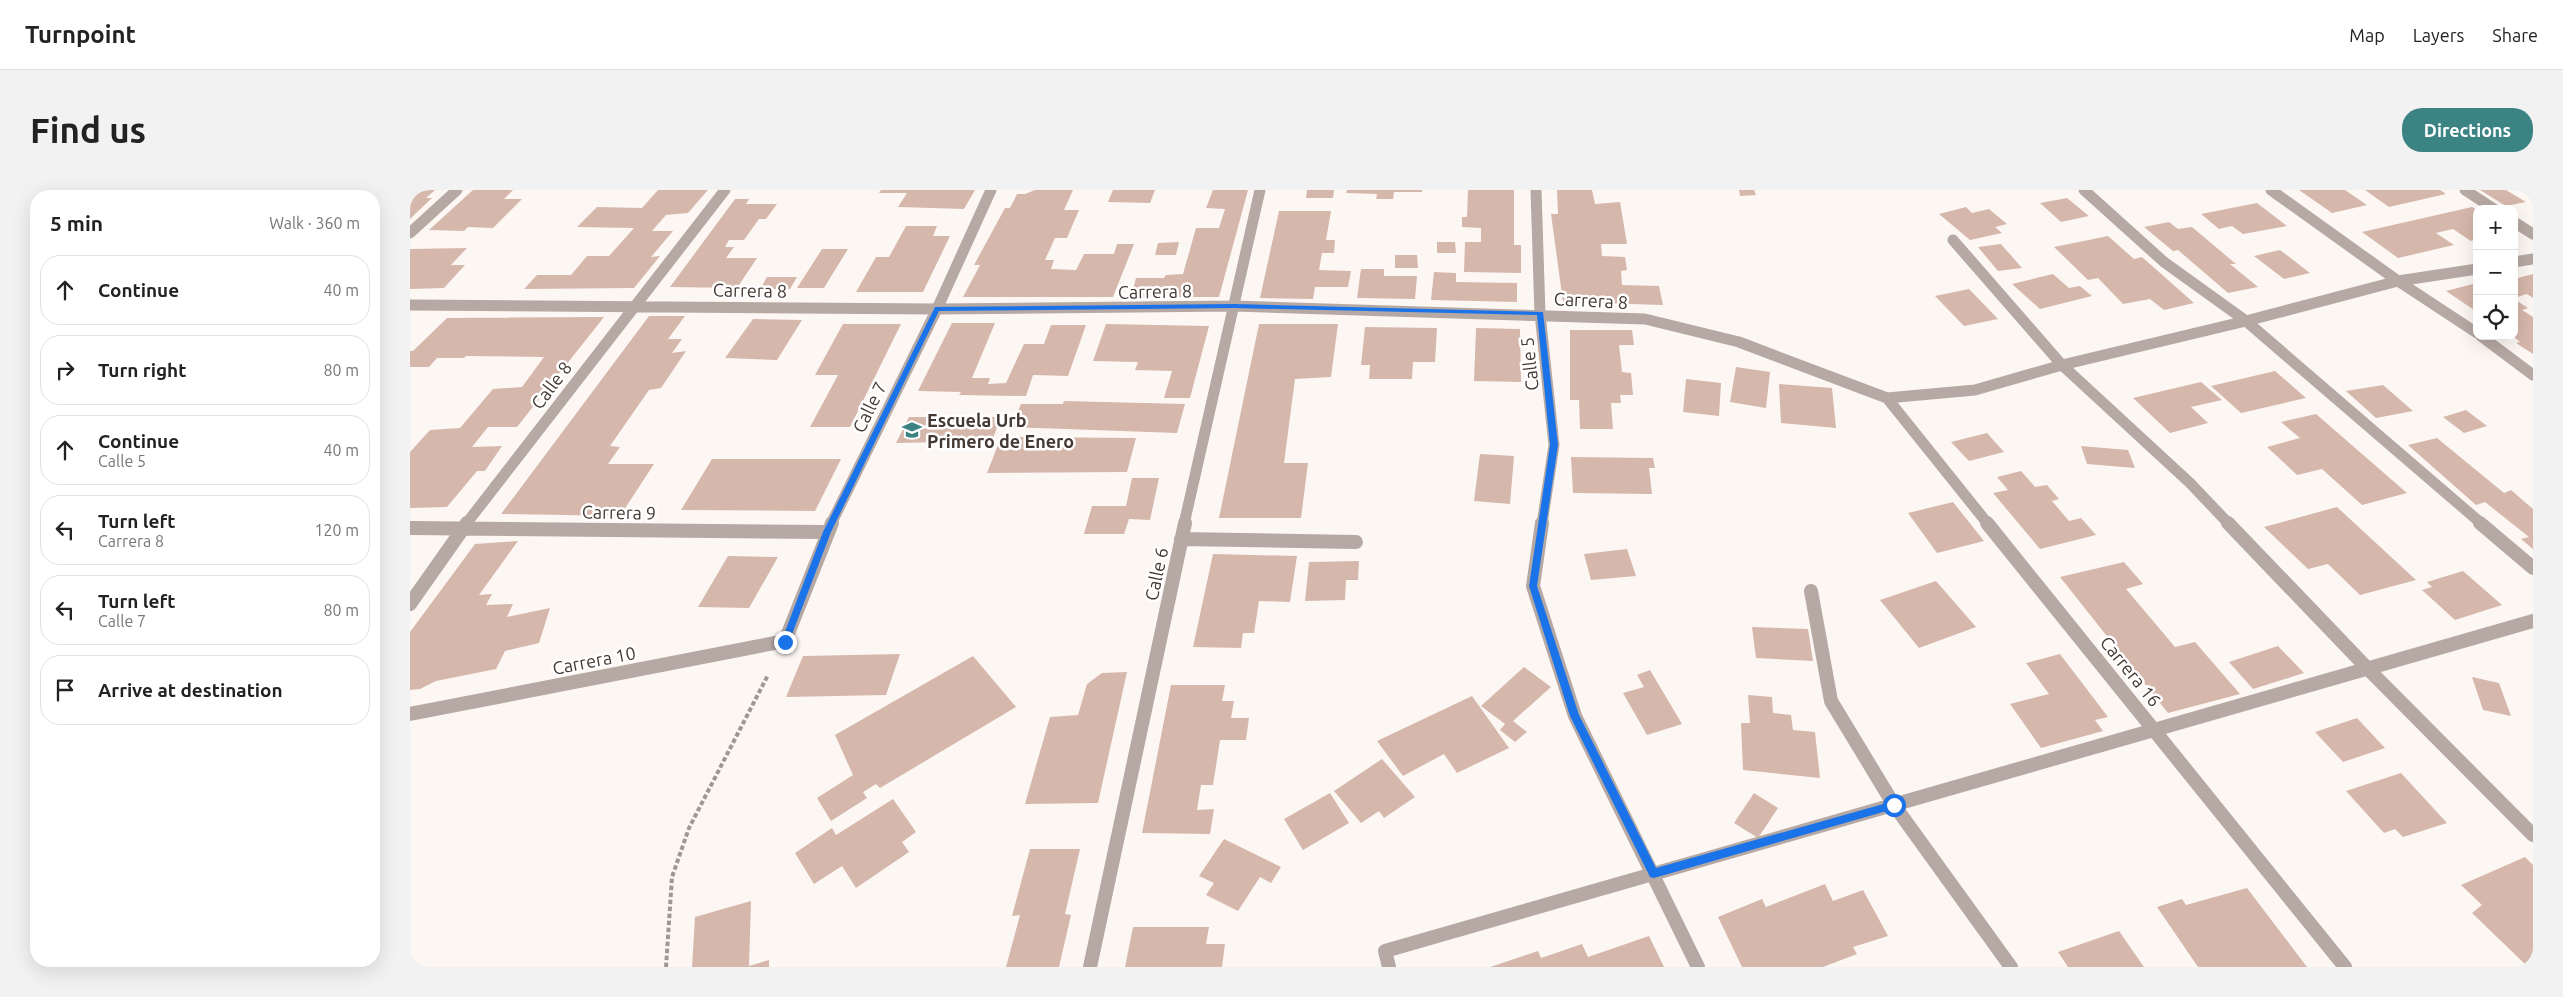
<!DOCTYPE html>
<meta charset="utf-8">
<style>
:root{--surface:#fff;--page:#f2f2f2;--text:#222;--muted:#767676;--line:#e0e0e0;--accent:#3c8483}
body{margin:0;font-family:Ubuntu,sans-serif;background:var(--page);color:var(--text)}
.controls{position:absolute;right:15px;top:15px;display:grid;overflow:hidden;border-radius:10px;box-shadow:0 5px 20px #0002}
.controls button{width:45px;height:45px;display:grid;place-items:center;padding:0;border:0;border-bottom:1px solid var(--line);background:var(--surface);color:var(--text);font:25px sans-serif}
.stop{position:absolute;width:15px;height:15px;margin:-11px;border:4px solid #1a73e8;border-radius:50%;background:#fff}
.stop.end{background:#1a73e8;border-color:#fff;box-shadow:0 1px 5px #0008}
.list{margin:0;padding:0;list-style:none}
h2{display:flex;justify-content:space-between;align-items:center;height:65px;margin:0;padding:0 20px;font-size:21px}
h2 small{font-size:16px;font-weight:400;color:var(--muted)}
.list li{display:grid;grid-template-columns:32px 1fr auto;gap:15px;align-items:center;box-sizing:border-box;height:70px;margin:0 10px 10px;padding:0 10px;border:1px solid var(--line);border-radius:20px}
.list b{display:block;font-size:19px;white-space:nowrap}
.list p{margin:0;font-size:16px;white-space:nowrap;color:var(--muted)}
.list em{font-size:16px;font-style:normal;color:var(--muted)}
.icon{flex:none;width:28px;height:28px;fill:none;stroke:currentColor;stroke-width:2;stroke-linecap:round;stroke-linejoin:round}
.map{position:relative;flex:none;width:2123px;height:777px;overflow:hidden;border-radius:20px}
header{display:flex;align-items:center;gap:30px;box-sizing:border-box;height:70px;padding:0 25px;background:var(--surface);border-bottom:1px solid var(--line)}
header strong{font-size:24px}
nav{display:flex;gap:28px;margin-inline-start:auto;font-size:18px}
.intro{display:flex;align-items:center;justify-content:space-between;box-sizing:border-box;height:120px;padding:0 30px}
h1{margin:0;font-size:35px}
.button{padding:12px 22px;border-radius:20px;background:var(--accent);color:#fff;font-size:18px;font-weight:700}
main{display:flex;gap:30px;padding:0 30px}
aside{flex:1;background:var(--surface);border-radius:20px;box-shadow:0 5px 20px #0002}
.map>svg:first-child{display:block}
.building{fill:#d6b7ab}
.lines{fill:none;stroke-linecap:round;stroke-linejoin:round}
.path{stroke:#a09793;stroke-width:4;stroke-dasharray:4.5 2.5;stroke-linecap:butt}
.street-far1{stroke:#b6a8a3;stroke-width:11}
.street{stroke:#b6a8a3;stroke-width:14}
.route{fill:#1a73e8}
.labels{text-anchor:middle;dominant-baseline:central;stroke-width:5;stroke-linejoin:round;paint-order:stroke}
.street-label{font-size:18px;fill:#443833;stroke:#fff}
.poi-label{font-size:18px;font-weight:bold;fill:#443833;stroke:#fff;text-anchor:start}
</style>
<header>
<strong>Turnpoint</strong>
<nav><a>Map</a><a>Layers</a><a>Share</a></nav>
</header>
<div class="intro"><h1>Find us</h1><a class="button">Directions</a></div>
<main>
<aside>
<h2>5 min<small>Walk · 360 m</small></h2>
<ul class="list">
<li><svg class="icon" aria-label="ahead" viewBox="0 0 24 24"><path d="M12 20V5M6 11l6-6 6 6"/></svg><div><b>Continue</b></div><em>40 m</em></li>
<li><svg class="icon" aria-label="right" viewBox="0 0 24 24"><path d="M7 20v-9h11M14 6l5 5-5 5"/></svg><div><b>Turn right</b></div><em>80 m</em></li>
<li><svg class="icon" aria-label="ahead" viewBox="0 0 24 24"><path d="M12 20V5M6 11l6-6 6 6"/></svg><div><b>Continue</b><p>Calle 5</p></div><em>40 m</em></li>
<li><svg class="icon" aria-label="left" viewBox="0 0 24 24"><path d="M17 20v-9H6M10 6l-5 5 5 5"/></svg><div><b>Turn left</b><p>Carrera 8</p></div><em>120 m</em></li>
<li><svg class="icon" aria-label="left" viewBox="0 0 24 24"><path d="M17 20v-9H6M10 6l-5 5 5 5"/></svg><div><b>Turn left</b><p>Calle 7</p></div><em>80 m</em></li>
<li><svg class="icon" aria-label="arrive" viewBox="0 0 24 24"><path d="M6 21V4h12l-3 4 3 4H6"/></svg><div><b>Arrive at destination</b></div></li>
</ul>
</aside>
<div class="map">
<svg width="2123" height="777" viewBox="0 0 2123 777">
<rect width="100%" height="100%" fill="#fdf7f4"/>
<path class="building" d="M0,0H25L16,8H22L0,29Z
M63,0H103L94,9H112L83,38L58,37L54,41L19,40Z
M248,0H298L278,23L256,25L242,41H263L241,67L250,66L224,98L114,99L127,85H161L177,66H199L224,38L167,37L187,17L232,18Z
M471,0H565L554,19L488,17L497,3H469Z
M625,0H663L654,20H669L657,48H645L635,70H644L641,79L666,80L674,64H704L707,54H724L703,107H553L570,75H564L595,18H600L607,4H615Z
M703,0H745L740,13L698,12Z
M803,0H838L809,107H721L726,88H754L756,85L773,84L786,38H809L815,19L796,18Z
M897,0H924L923,8H896Z
M937,0H1012V2H984L983,9H966L967,4L936,3Z
M1058,0H1104V55H1111V83L1054,82L1055,52H1071V38L1052,37V27H1057Z
M1147,0H1182L1185,14L1210,12L1217,54H1191L1192,66L1215,67L1217,80L1211,81L1212,95L1249,96L1253,115L1153,112L1141,24H1148Z
M1329,0H1344L1346,5L1330,6Z
M1889,0H1935L1957,15L1922,23Z
M1955,0H2030L2036,4L1979,17Z
M2070,0H2096L2116,12L2096,16Z
M1657,8L1679,26L1651,32L1630,13Z
M325,9H339L336,14H367L356,29H349L334,50H319L315,57H324L316,68H347L327,98L260,97Z
M1847,13L1877,36L1833,44L1822,36L1809,39L1791,24Z
M1556,17L1562,23L1579,19L1597,34L1585,37L1592,43L1560,50L1529,24Z
M2062,17L2067,20V49L2061,51L2043,39L2026,43L2044,55L1988,68L1952,42Z
M869,21H921L916,50H925L924,63H912L909,80L941,81L938,97H905L903,109L850,108Z
M1759,32L1768,39L1782,37L1826,74H1820L1848,97L1818,103L1768,60L1763,61L1734,37Z
M496,36H527L523,46H540L513,102H446L466,67H479Z
M1698,46L1724,69L1732,67L1784,113L1754,120L1740,109L1713,114L1688,88L1678,90L1644,57Z
M769,52L766,65H745L748,53Z
M1027,52H1045L1046,63H1027Z
M1591,54L1612,78L1588,81L1568,57Z
M57,58L41,75H55L34,98L0,99V59Z
M412,59H438L414,98H387Z
M1870,60L1900,83L1874,89L1844,66Z
M985,65H1007L1008,78H985Z
M951,79H974V86H1007L1005,109L947,108Z
M1024,82L1046,83V92L1107,93V112L1021,110Z
M1643,84L1659,98L1670,96L1682,106L1630,119L1602,94Z
M2123,84V108L2117,104L2104,108V89Z
M357,87H387L380,99H350Z
M2067,93V122L2036,101Z
M1559,99L1588,129L1554,136L1525,106Z
M2104,109L2118,118L2112,120L2123,127V164L2106,153L2110,152L2104,147Z
M239,126H275L258,149H272L262,163L276,161L251,198L239,200L200,256L210,257L198,274H244L210,326L91,324Z
M194,127L107,237H78L62,257L92,256L75,281H67L37,317L0,318V262L20,240L50,238L83,199L112,197L134,167L56,166L54,168H27L19,177H0V161H3L37,128Z
M343,129L392,130L367,170L315,168Z
M542,133H585L562,188H580L578,194L596,193L614,154H634L641,135H676L658,186L623,185L616,206L549,205L551,202L508,201Z
M433,134H491L440,237H400L428,185H405Z
M696,134L799,136L780,208H754L762,181L725,180L728,172L683,171Z
M849,134H928L921,187L885,189L874,273H898L891,328H809Z
M955,137L1027,138L1025,172H1003L1002,189H959L960,175H951Z
M1066,138L1110,139L1111,192L1064,191Z
M1160,140H1222L1224,155H1209L1212,182L1221,183L1223,205H1210L1211,213H1201L1203,239H1170L1169,210H1160Z
M1326,177L1360,182L1356,218L1320,212Z
M1865,181L1896,208L1831,223L1801,196Z
M1276,189L1311,193L1309,226L1273,222Z
M1791,192L1812,210L1781,217L1798,233L1760,243L1723,208Z
M1369,194L1422,198L1426,238L1371,233Z
M1973,195L2003,221L1966,228L1936,201Z
M654,211L775,214L767,243L601,237L611,214H653Z
M2056,220L2077,236L2054,243L2033,227Z
M1906,224L1997,303L1952,315L1912,279L1887,285L1857,257L1890,248L1871,232Z
M499,227H591L582,251L486,253Z
M1577,243L1594,262L1559,271L1541,252Z
M591,247L726,248L717,282L577,283Z
M2027,248L2094,303L2101,300L2123,319V359L2111,349L2119,347L2075,312L2066,315L1998,255Z
M1671,256L1718,260L1725,278L1677,274Z
M1070,264L1104,266L1100,314L1064,311Z
M1161,267L1243,268L1245,278H1239L1242,304L1163,303Z
M302,269H431L405,321L271,320Z
M1611,281L1625,297L1637,295L1649,309L1642,311L1659,331L1671,328L1686,345L1630,359L1583,303L1598,300L1587,287Z
M722,288H749L740,330L719,329L714,344H674L682,316H716Z
M1543,312L1574,351L1527,363L1498,323Z
M1927,317L2006,390L1950,405L1918,374L1898,379L1854,337Z
M108,351L69,405L82,404L76,415L103,414L97,427L140,418L129,453L95,461L86,479L26,491L10,499L0,500V442L65,354Z
M1217,359L1226,386L1181,390L1174,364Z
M803,364L887,366L880,412L849,411L844,443H833L831,458L783,457Z
M318,366L368,367L339,418L288,417Z
M949,371L948,390H936L935,410L895,411L899,372Z
M1714,372L1733,394L1716,399L1765,457L1785,452L1830,504L1758,523L1650,387Z
M2053,381L2092,415L2045,430L2012,400L2022,397L2017,392Z
M1526,391L1566,437L1509,458L1470,410Z
M1342,437L1398,439L1403,471L1346,468Z
M1868,456L1894,483L1843,499L1819,472Z
M490,464L476,505L376,507L393,466Z
M1650,464L1698,527L1685,530L1693,541L1631,558L1600,514L1639,504L1616,473Z
M563,466L606,517L470,598L466,594L453,602L457,608L421,631L407,608L443,585L425,545Z
M1114,477L1141,497L1103,531L1117,542L1105,552L1090,540L1095,534L1071,516Z
M1240,480L1272,534L1237,545L1213,503L1234,497L1227,485Z
M717,482L688,613L615,614L640,527L668,525L677,494L692,483Z
M2062,487L2089,493L2101,526L2073,520Z
M761,495H815L812,511H824L821,528H839L836,550H810L803,595H791L787,620L804,619L800,644L732,643Z
M1338,505L1362,507L1363,523L1381,525L1383,540L1405,542L1410,588L1333,580L1331,533H1340Z
M1062,506L1099,558L1047,583L1034,564L993,586L967,551Z
M1947,528L1975,558L1933,572L1905,542Z
M972,569L1005,607L974,628L969,621L951,633L924,601Z
M1991,583L2037,633L1993,647L1985,639L1974,643L1936,601Z
M920,603L939,633L893,660L874,629Z
M1344,603L1368,618L1348,648L1324,633Z
M483,609L506,642L492,652L499,662L446,698L432,676L404,694L385,663L422,638L426,645Z
M814,649L871,677L861,693L850,687L828,721L796,705L804,693L789,686Z
M620,659H670L655,724L661,725L649,777H596L610,725L602,726Z
M2115,667L2123,675V777H2118L2062,723L2072,715L2051,695Z
M1415,694L1423,711L1453,700L1478,746L1443,757L1447,764L1413,777H1332L1308,727L1352,709L1356,717Z
M1837,698L1897,777H1788L1747,717L1772,709L1776,715Z
M341,711L339,776L359,770V777H282L285,727Z
M723,737H799L796,754H815L812,777H715Z
M1709,741L1734,777H1658L1648,762Z
M1239,746L1254,777H1080L1128,761L1131,768L1172,754L1178,767Z"/>
<g class="lines">
<path class="path" d="M256,777L262,687L279,638L358,485"/>
<path class="street-far1" d="M1126,0L1130,124L1144,255L1132,334
M1674,0L1754,72L1836,131L2072,334
M1861,0L1988,91L2067,143
M2055,0L2084,19
M2104,32L2123,44
M0,43L47,0
M1543,50L1652,175L1780,293L1819,334
M2104,72L2123,69
M0,115L527,119L824,116L1235,129L1329,152L1477,208L1565,200L1652,175L1836,131L1988,91L2067,79
M2071,146L2123,185
M1477,208L1578,334
M56,334L315,0
M421,334L527,119L581,0
M774,334L850,0"/>
<path class="street" d="M1132,333L1123,396L1165,526L1288,777
M1577,333L1935,777
M1818,333L1958,479L2123,645
M2070,333L2123,378
M0,338L417,342
M771,349L946,352
M1401,401L1421,511L1484,615L1601,777
M0,414L57,333
M0,524L375,451L422,333
M680,777L775,333
M979,777L975,761L2123,431"/>
</g>
<path class="route" d="M824,114L1133,122L1148,255L1127,396L1169,525L1246,678L1484,611L1487,612V618L1244,688L1240,687L1160,526L1119,396L1140,255L1127,125L824,118L529,121L421,342L379,452L375,455L372,454L371,452L413,342L525,117Z"/>
<defs>
<symbol id="school-bare" viewBox="-9 -9 18 18"><path d="M0-5L7-2L0 1L-7-2ZM-4 1L0 2.5L4 1V4Q0 6-4 4Z" fill="#3c8483" stroke="#fff" stroke-width="2.5" paint-order="stroke"/></symbol>
</defs>
<g fill-rule="evenodd">
<use href="#school-bare" x="488" y="226" width="28" height="28"/>
</g>
<g class="labels">
<g class="street-label">
<text transform="translate(340 100) rotate(1)">Carrera 8</text>
<text transform="translate(745 101) rotate(-1)">Carrera 8</text>
<text transform="translate(1181 110) rotate(3)">Carrera 8</text>
<text transform="translate(1119 174) rotate(-96)">Calle 5</text>
<text transform="translate(141 195) rotate(-53)">Calle 8</text>
<text transform="translate(459 217) rotate(-64)">Calle 7</text>
<text transform="translate(209 322) rotate(1)">Carrera 9</text>
<text transform="translate(746 384) rotate(-78)">Calle 6</text>
<text transform="translate(184 470) rotate(-11)">Carrera 10</text>
<text transform="translate(1721 481) rotate(51)">Carrera 16</text>
</g>
<g class="poi-label">
<text x="517" y="230">Escuela Urb<tspan x="517" dy="21">Primero de Enero</tspan></text>
</g>
</g>
</svg>
<div class="controls">
<button>+</button>
<button>−</button>
<button><svg class="icon" aria-label="locate" viewBox="0 0 24 24"><circle cx="12" cy="12" r="6"/><path d="M12 2v4M12 18v4M2 12h4M18 12h4"/></svg></button>
</div>
<div class="stop" style="left:1484px;top:615px"></div>
<div class="stop end" style="left:375px;top:452px"></div>
</div>
</main>
